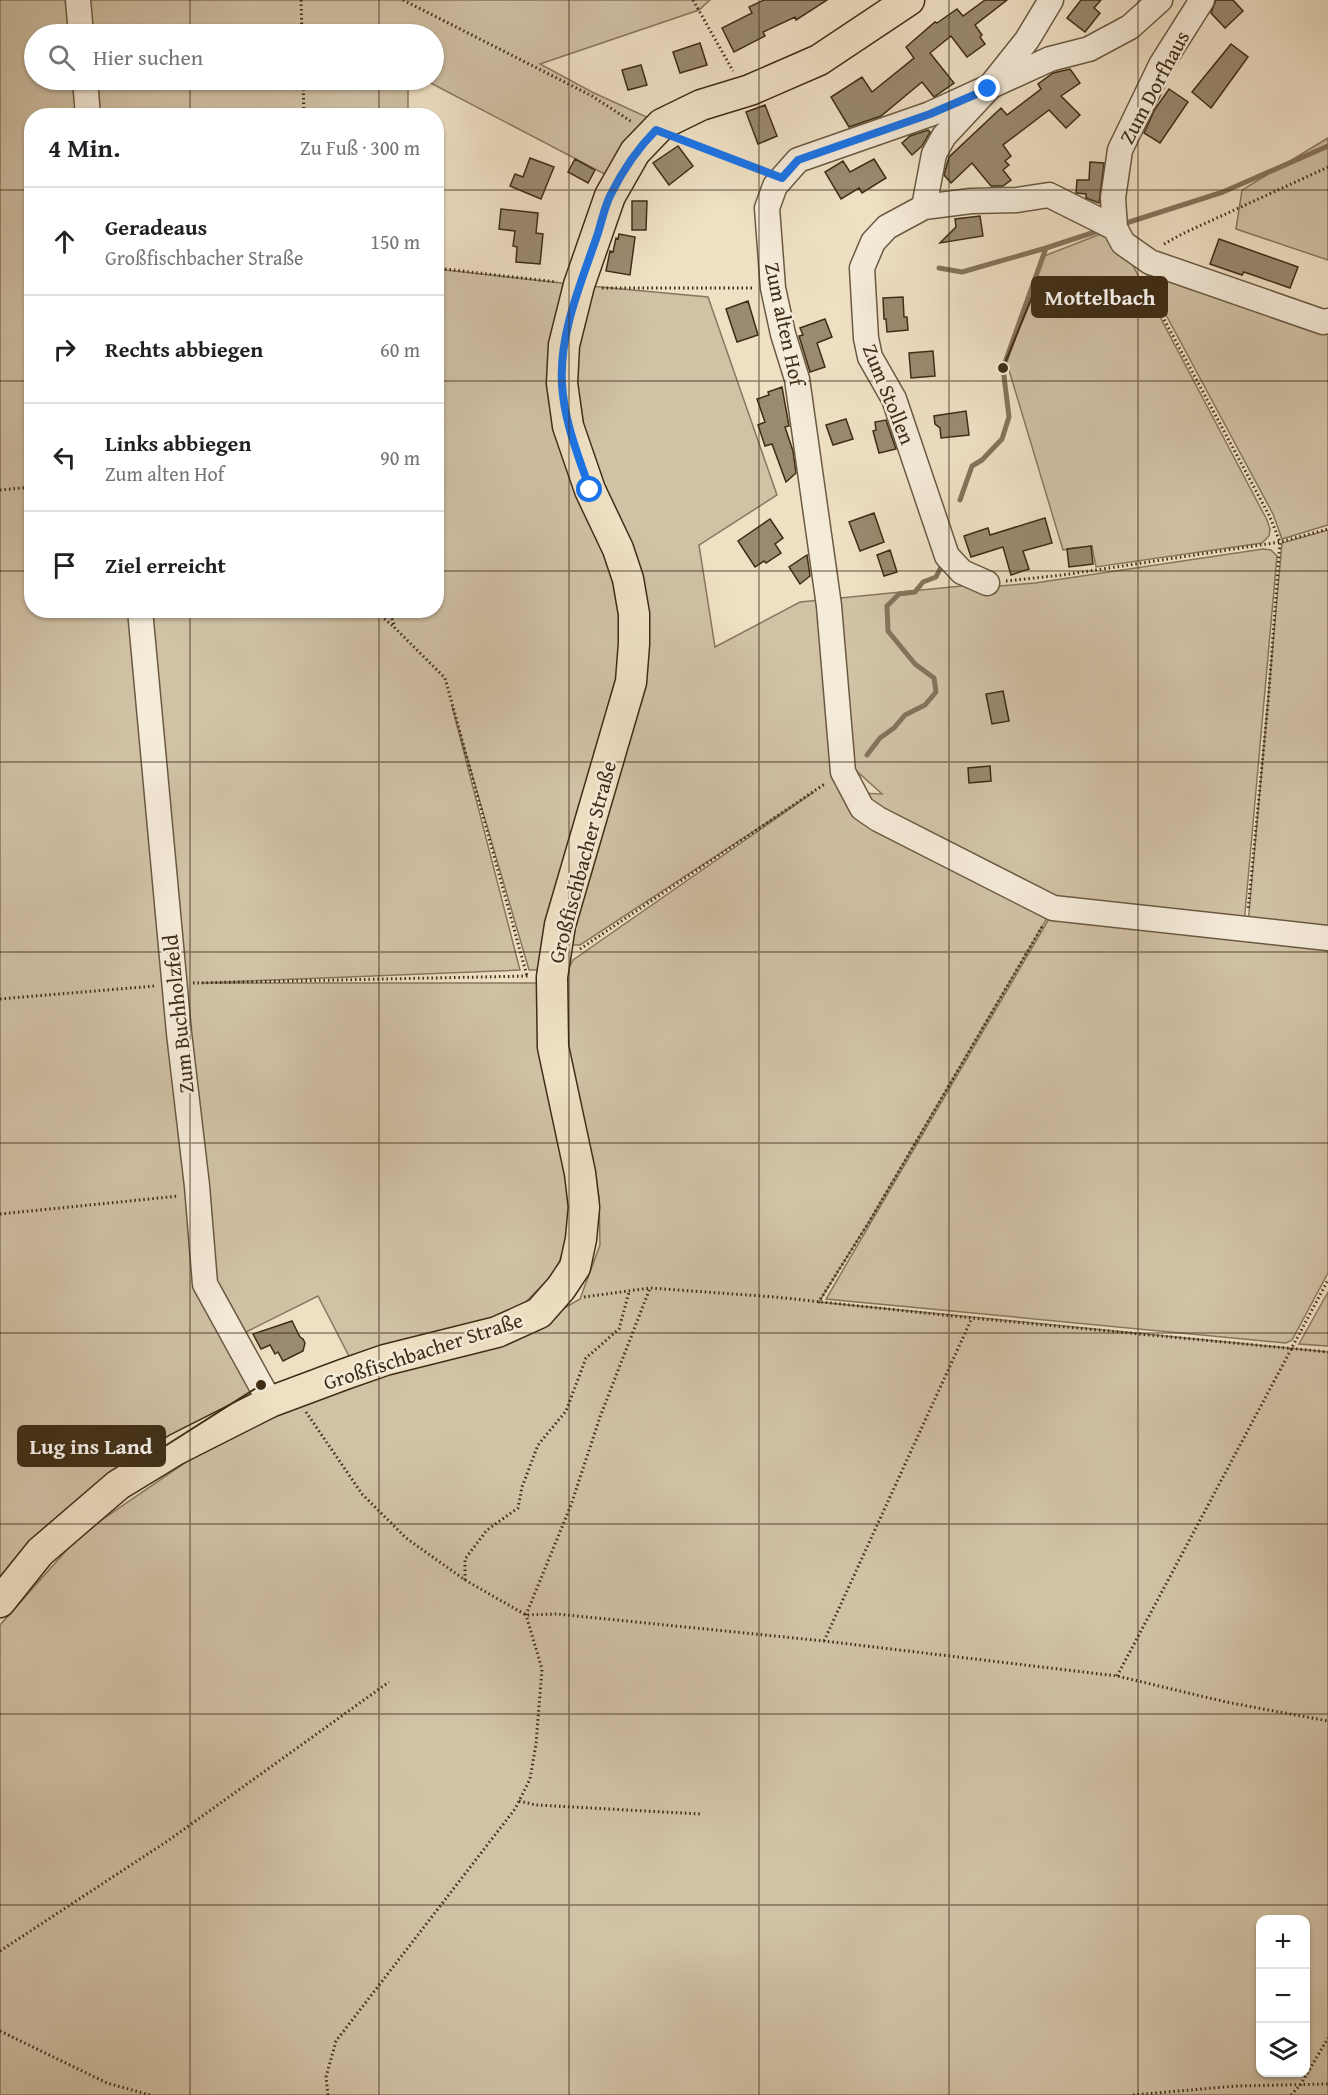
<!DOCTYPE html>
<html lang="de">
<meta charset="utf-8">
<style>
:root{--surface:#fff;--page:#f2f2f2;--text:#202124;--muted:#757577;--line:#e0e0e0}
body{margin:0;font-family:"Gentium Book Plus",serif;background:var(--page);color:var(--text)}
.controls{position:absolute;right:18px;bottom:18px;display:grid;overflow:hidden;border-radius:12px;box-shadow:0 2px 4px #0004}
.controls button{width:54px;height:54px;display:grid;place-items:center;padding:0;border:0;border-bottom:2px solid var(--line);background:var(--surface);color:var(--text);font:30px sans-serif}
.stop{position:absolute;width:18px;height:18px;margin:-14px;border:4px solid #1a73e8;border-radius:50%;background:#fff}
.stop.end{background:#1a73e8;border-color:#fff;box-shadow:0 2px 6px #0008}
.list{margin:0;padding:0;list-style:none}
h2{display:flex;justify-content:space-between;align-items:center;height:78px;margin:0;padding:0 24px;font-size:26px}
h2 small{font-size:20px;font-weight:400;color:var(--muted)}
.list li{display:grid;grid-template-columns:39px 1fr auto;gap:18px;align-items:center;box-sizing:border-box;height:108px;padding:0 24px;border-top:2px solid var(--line)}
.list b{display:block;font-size:22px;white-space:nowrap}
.list p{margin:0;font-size:20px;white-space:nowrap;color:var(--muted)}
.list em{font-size:20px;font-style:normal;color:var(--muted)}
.icon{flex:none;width:33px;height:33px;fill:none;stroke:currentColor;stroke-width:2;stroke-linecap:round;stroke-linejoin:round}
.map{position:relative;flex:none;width:1328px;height:2095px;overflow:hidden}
.search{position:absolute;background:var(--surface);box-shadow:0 2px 4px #0004;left:24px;top:24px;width:420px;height:66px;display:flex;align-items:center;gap:15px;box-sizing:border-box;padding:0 21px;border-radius:33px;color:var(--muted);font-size:22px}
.panel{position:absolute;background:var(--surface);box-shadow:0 2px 4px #0004;left:24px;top:108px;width:420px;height:510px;border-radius:24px}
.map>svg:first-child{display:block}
.green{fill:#d1c2a6;stroke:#88785e;stroke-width:1.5;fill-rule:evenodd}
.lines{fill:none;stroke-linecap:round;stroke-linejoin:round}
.stream{stroke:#84745b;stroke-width:5}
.building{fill:#9a8a70;stroke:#3e2d16;stroke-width:1.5}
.minor-casing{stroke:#6a5a42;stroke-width:27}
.major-casing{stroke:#3e2d16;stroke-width:33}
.path{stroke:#3e2d16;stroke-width:3;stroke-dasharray:1.5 3;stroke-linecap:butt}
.minor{stroke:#f5ebd9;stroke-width:24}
.major{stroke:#efe0c4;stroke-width:30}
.route{stroke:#1a73e8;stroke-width:8}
.grid{fill:none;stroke:#3e2d16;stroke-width:1.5;stroke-opacity:0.55}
.labels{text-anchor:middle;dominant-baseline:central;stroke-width:5;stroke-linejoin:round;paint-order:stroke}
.street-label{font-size:21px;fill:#3e2d16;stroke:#f5ebd9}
.leader{fill:none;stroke:#3e2d16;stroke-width:2}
.callout-dot{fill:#3e2d16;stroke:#f5ebd9;stroke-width:2}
.callout{fill:#3e2d16;stroke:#3e2d16;stroke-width:2}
.callout-label{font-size:22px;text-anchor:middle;font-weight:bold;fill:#fff}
</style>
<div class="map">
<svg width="1328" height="2095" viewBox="0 0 1328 2095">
<rect width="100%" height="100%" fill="#efe0c4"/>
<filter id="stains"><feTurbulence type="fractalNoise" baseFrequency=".00333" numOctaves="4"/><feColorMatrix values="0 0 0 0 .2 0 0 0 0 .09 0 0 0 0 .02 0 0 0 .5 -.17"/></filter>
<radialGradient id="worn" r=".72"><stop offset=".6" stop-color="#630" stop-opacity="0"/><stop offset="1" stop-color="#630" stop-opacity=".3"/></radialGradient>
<path class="green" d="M0,0H710L699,10L540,64L592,92L662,124L618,181L425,80H434V34H34V80H408V115L32,116V610H436L437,269L579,285L708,297L777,495L699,545L715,647L800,602L982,584L999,586L1035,583L1263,549L1271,550L1277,556L1244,924L1074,907L880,816L859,793L882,794L841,757L862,808L1053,908L869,1222L819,1302L1328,1352V2095H0V1625L81,1534L204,1450L289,1407L343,1387L504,1343L580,1299L600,1245L599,1197L588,1140L566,1044L565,975L573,960L814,792L580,945H569L542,970H529L452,706L520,970L201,983H539L562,1142L571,1229L556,1271L521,1307L475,1325L351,1360L318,1296L244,1333L198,1286L252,1395L0,1579ZM1260,1920H1306V2072H1260Z
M1328,138V260L1236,229L1242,190Z
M1103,233L1131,262L1267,520L1270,529L1269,536L1262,543L1096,567L1092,546L1063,550L1006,360L1044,256Z
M1145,270L1328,328V525L1282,539L1273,514L1151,287Z
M1328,530V932L1248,924L1282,543Z
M1053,912L1328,938V1273L1292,1340L1286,1343L826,1299Z
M1328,1292V1346L1299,1344Z"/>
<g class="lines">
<path class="stream" d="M1123,224L1223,192L1328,146
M939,268L962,272L1046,248
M960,500L972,466L982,460L1002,439L1009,417L1003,368L1046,248L1095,232
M867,755L880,738L894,728L905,715L925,705L936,692L934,678L915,664L888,631L887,606L899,594L915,592L923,582L936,577L942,565"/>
</g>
<path class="building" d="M764,0H827L796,20L795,17L763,32L765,36L734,52L722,28L752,13L749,7Z
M985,0H1007L975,25L982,35L980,37L985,44L967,57L951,36L930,53L954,83L934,97L922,82L881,116L849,127L831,97L862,77L872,92L914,58L906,47L935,22L937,23L957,9L963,16Z
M1081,0H1101L1094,8L1100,13L1085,32L1067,18Z
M1216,0H1233L1243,11L1225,28L1211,13Z
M700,43L707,65L680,73L673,52Z
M1231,44L1248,57L1211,108L1192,92Z
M641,65L647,85L628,90L622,70Z
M1070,69L1080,83L1061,96L1080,115L1066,128L1049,110L1003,145L1011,156L1005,161L1009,165L1003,170L1011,180L1003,186H991L972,163L951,183L944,175L949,157L1001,108L1007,115L1041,89L1038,84L1053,73Z
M1169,89L1188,102L1160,143L1144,133L1155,109Z
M765,105L777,136L758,144L746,112Z
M928,130L930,132L922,146L912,155L902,143L910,136Z
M678,146L693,166L669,185L653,163Z
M530,158L554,167L541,199L510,186L515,174L523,177Z
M575,159L595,170L588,183L568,172Z
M874,159L886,178L862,193L859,188L841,199L825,172L843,161L850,172Z
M1090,162L1104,163L1099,203L1086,198V194L1076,193L1077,180H1089Z
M632,201H647L646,230H632Z
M501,209L538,213L536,233L543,234L540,264L516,262L517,247L513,246L515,231L499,229Z
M980,216L983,236L940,243L956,227L955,219Z
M619,234L635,237L630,275L606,271L610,251L613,252L616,238L618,239Z
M1219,239L1298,267L1290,288L1244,272L1242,275L1210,264Z
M903,297L904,317H907L908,330L887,332L886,319H884L883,298Z
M748,301L758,335L737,342L726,309Z
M825,319L832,337L817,343L825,367L810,372L799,336L803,335L800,328Z
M933,351L935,376L911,378L909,353Z
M782,387L789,426L785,427L793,451L796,473L786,482L772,444L765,446L758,425L765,422L757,399L769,395L768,392Z
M966,411L969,435L941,438L940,428L935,424L934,416Z
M846,419L853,439L833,445L826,425Z
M886,420L896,449L879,453L873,431L876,430L875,422Z
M874,513L884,542L860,551L849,522Z
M1045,518L1052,543L1023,551L1029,569L1011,575L1003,547L971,557L964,536L988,528L990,535Z
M770,519L783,538L775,544L781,553L766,563L764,561L755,567L738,541Z
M1091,546L1093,564L1069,567L1067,549Z
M890,550L897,572L884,576L877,555Z
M807,555L810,576L800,584L789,567Z
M1003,691L1009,721L992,724L986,694Z
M990,766L991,781L969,783L968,768Z
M292,1321L300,1337L303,1339L305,1343L303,1351L283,1361L278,1352L275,1354L270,1345L261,1349L253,1334Z"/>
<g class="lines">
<defs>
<path id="minor" d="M78,0L81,34
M1051,0L1027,40L988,89L944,136L934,154L924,207L971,201L1017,200L1049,195L1115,228
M1160,0L1130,27L1089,49L1050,59L930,114L798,160L775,186L767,208L773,288L783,334L797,379L829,606L843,772L862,808L878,819L1053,908L1328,938
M1202,0L1161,65L1120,150L1113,198L1115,228L1123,243L1150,262L1323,322L1328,321
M85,80L88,116
M924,207L887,227L873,242L862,268L866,338L870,357L894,399L947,556L962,572L987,583
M140,610L179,1033L197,1186L205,1284L270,1402"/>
<path id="major" d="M0,1602L40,1552L118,1485L177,1449L270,1402L345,1374L385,1360L497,1332L539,1313L561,1288L575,1267L581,1239L584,1207L580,1173L553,1047L552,977L560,925L631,682L634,644V614L628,579L618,549L590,490L568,426L562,383L564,345L579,285L610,196L635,152L662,124L701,105L750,90L819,60L909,0"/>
</defs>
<use href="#minor" class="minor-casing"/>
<use href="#major" class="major-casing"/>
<path class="path" d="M301,0L302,34
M403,0L592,96L632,122
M693,0L733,71
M303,80L304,116
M683,140L764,171
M1164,244L1182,234L1328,167
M436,268L557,282
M1143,280L1270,517L1280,542L1268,703L1248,910
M602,288H754
M0,490L32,487
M1006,581L1063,575L1280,542L1328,529
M374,610L394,627
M389,610L395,628L445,678L527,976
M580,949L826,783
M193,983L528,976
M0,999L154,986
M0,1214L179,1196
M584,1297L650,1288L775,1297L972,1318L1328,1352
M818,1303L869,1222L1043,925
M306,1412L362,1494L406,1538L465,1580L526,1615L557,1614L824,1641L1117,1676L1226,1702L1328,1721
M465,1580V1559L487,1530L518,1508L522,1487L538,1445L566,1411L586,1358L619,1329L629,1292
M824,1641L972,1318
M1117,1676L1328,1280
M519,1801L536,1805L701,1814
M0,1951L169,1840L389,1682
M0,2031L107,2083L150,2095
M328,2095L326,2077L336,2041L515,1809L530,1779L536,1744L542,1669L526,1615L571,1505L600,1417L650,1288
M1133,2095L1236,2086L1328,2084
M1291,2095L1301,2084L1328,2038"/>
<use href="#minor" class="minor"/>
<use href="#major" class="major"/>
</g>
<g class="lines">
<path class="route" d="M590,490C578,455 564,421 562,384C559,332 582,281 598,233C602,220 605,205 611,194C623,170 637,149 656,130L782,178L798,160L930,114L988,89"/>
</g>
<path class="grid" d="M190,0V34M379,0V34M569,0V2095M759,0V2095M949,0V2095M1138,0V2095M190,80V116M379,80V116M0,190H32M436,190H1328M0,381H32M436,381H1328M0,571H32M436,571H1328M190,610V2095M379,610V2095M0,762H1328M0,952H1328M0,1143H1328M0,1333H1328M0,1524H1328M0,1714H1328M0,1905H1328"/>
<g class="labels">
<g class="street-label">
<text transform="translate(1154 87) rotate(-62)">Zum Dorfhaus</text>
<text transform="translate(785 324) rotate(78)">Zum alten Hof</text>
<text transform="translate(889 394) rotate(68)">Zum Stollen</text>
<text transform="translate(582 862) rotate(-75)">Großfischbacher Straße</text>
<text transform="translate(178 1014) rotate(-96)">Zum Buchholzfeld</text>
<text transform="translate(423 1351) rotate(-18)">Großfischbacher Straße</text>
</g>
</g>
<path class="leader" d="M1003 368L1032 297M261 1385L165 1446"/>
<g class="callout-dot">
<circle cx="1003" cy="368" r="6"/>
<circle cx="261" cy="1385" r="6"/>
</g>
<g class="callout">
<rect x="1032" y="277" width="135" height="40" rx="6"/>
<rect x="18" y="1426" width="147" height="40" rx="6"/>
</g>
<g class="callout-label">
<text x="1100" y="305">Mottelbach</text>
<text x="91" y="1454">Lug ins Land</text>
</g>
<rect width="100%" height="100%" filter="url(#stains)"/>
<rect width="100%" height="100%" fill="url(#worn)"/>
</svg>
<div class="controls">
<button>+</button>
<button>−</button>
<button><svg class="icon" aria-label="layers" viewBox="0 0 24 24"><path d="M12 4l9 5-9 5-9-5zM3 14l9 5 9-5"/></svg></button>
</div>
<div class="stop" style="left:590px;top:490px"></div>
<div class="stop end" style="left:988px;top:89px"></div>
<div class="search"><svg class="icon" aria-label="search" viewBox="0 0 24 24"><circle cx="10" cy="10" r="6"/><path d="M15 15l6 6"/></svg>Hier suchen</div>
<section class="panel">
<h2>4 Min.<small>Zu Fuß · 300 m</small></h2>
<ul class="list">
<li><svg class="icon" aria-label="ahead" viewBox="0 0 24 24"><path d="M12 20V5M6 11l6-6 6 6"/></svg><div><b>Geradeaus</b><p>Großfischbacher Straße</p></div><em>150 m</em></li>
<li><svg class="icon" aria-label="right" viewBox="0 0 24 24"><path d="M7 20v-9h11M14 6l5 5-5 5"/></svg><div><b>Rechts abbiegen</b></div><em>60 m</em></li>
<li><svg class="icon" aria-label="left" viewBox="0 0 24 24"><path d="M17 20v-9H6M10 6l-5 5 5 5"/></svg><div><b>Links abbiegen</b><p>Zum alten Hof</p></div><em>90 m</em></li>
<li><svg class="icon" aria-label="arrive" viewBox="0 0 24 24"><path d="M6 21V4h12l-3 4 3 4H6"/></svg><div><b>Ziel erreicht</b></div></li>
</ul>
</section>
</div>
